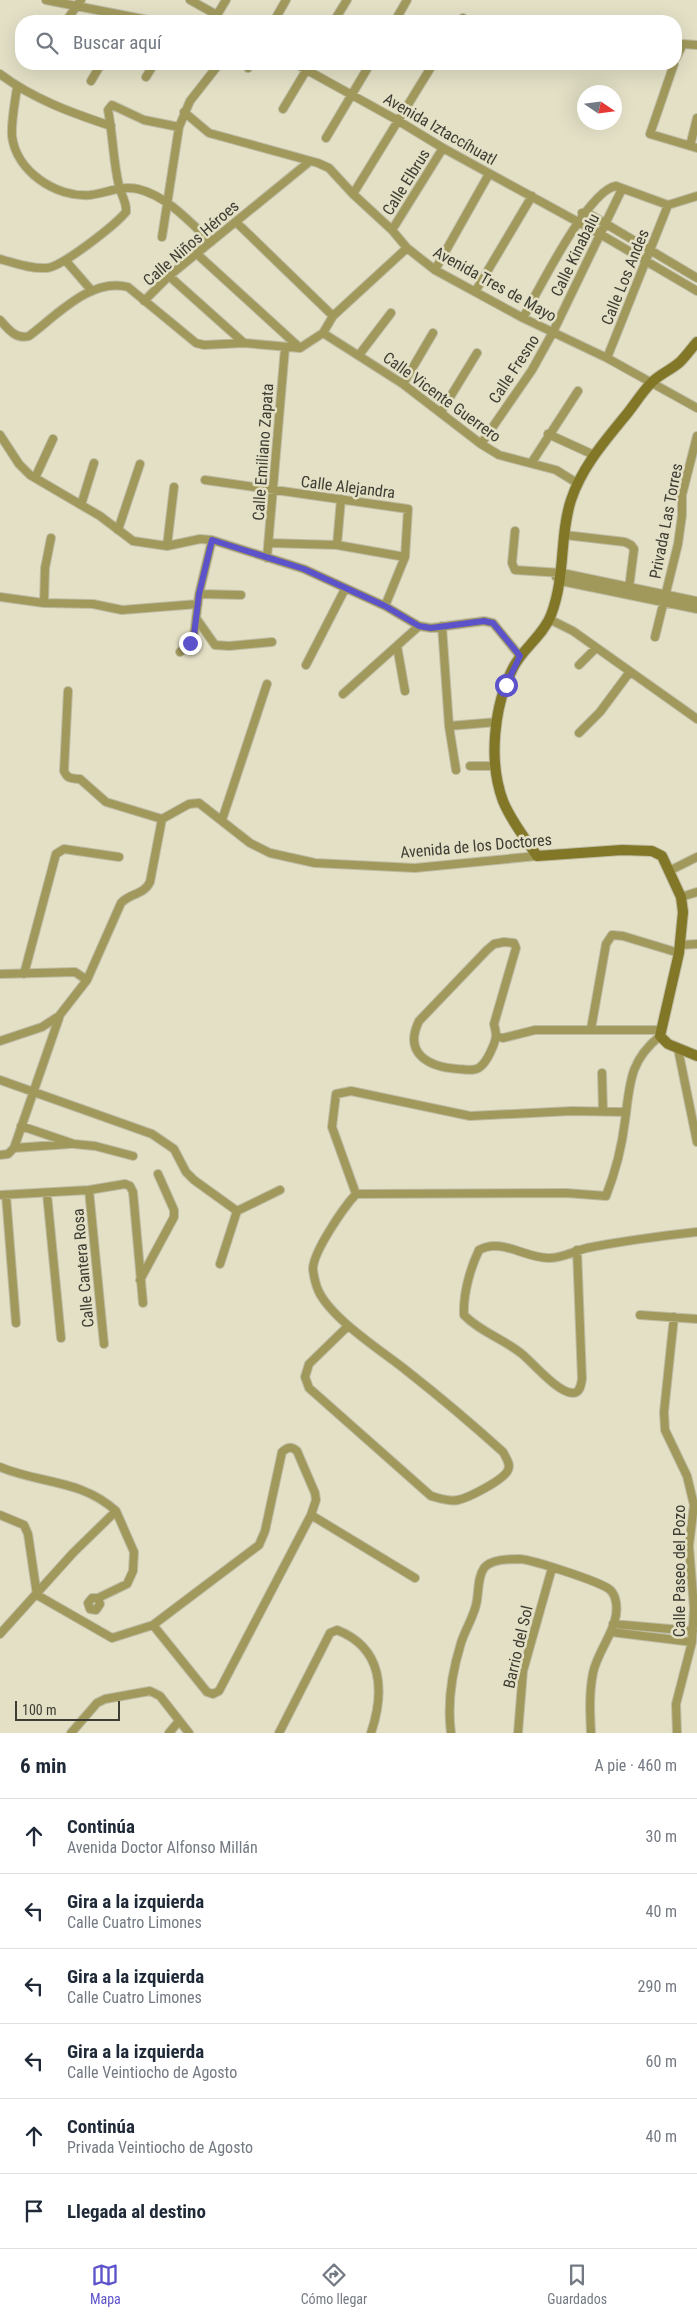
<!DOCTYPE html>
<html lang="es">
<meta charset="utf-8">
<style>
:root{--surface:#fff;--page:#f6f6f7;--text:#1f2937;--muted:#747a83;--line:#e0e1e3;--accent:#5c52ca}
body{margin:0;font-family:"Roboto Condensed",sans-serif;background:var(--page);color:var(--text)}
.compass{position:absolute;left:577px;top:85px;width:45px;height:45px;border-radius:50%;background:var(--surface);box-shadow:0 5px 20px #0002;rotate:103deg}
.scale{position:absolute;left:15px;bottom:12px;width:105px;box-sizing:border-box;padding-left:5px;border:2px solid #3e3d33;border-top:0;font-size:14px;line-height:18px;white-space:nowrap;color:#3e3d33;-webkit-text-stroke:4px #e3e0c6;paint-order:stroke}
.stop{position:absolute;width:15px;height:15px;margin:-11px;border:4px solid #5c52ca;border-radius:50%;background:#fff}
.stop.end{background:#5c52ca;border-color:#fff;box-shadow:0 1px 5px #0008}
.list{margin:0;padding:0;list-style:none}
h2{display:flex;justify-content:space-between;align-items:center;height:65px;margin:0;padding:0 20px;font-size:21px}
h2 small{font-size:16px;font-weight:400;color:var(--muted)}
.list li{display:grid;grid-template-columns:32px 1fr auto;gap:15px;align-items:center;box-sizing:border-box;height:75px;padding:0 20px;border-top:1px solid var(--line)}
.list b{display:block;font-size:19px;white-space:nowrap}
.list p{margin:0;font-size:16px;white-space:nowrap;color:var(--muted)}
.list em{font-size:16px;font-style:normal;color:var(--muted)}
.icon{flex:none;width:28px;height:28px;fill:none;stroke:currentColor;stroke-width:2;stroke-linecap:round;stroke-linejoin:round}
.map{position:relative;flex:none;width:697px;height:1733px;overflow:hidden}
.search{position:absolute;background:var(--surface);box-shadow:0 5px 20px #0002;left:15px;right:15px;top:15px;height:55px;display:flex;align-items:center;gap:12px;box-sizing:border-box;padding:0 18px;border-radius:20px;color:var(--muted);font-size:19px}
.sheet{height:515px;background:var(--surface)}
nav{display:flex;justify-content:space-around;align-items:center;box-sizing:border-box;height:70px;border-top:1px solid var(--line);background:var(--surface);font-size:14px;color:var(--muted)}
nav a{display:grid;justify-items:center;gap:2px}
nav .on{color:var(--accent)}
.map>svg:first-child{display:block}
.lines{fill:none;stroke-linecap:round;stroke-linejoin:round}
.street-casing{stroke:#bfbca6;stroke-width:10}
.secondary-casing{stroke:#bfbca6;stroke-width:12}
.street{stroke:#a1995c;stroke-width:8}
.secondary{stroke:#817727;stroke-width:10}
.route{stroke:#5c52ca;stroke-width:6}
.labels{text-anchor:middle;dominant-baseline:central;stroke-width:5;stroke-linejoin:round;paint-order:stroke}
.street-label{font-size:16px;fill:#3e3d33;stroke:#e3e0c6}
</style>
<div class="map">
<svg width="697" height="1733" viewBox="0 0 697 1733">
<rect width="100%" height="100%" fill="#e3e0c6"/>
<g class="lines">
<defs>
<path id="street" d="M46,0L153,21
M190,0L217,15
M66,21L81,0
M216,21L217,15L226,0
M274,21L286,0
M334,21L347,0
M395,21L407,0
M461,21L463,18
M676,58L683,44L697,45
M296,64L397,120L443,148L600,234L697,291
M674,64L650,134L697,148
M248,68L250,64
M0,74C33,99 72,113 111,126
M146,77L154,64
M91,81L101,64
M17,87C15,103 11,121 12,136C16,171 56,198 90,195C107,193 121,185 138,189C167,196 190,222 211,242
M283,109L310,64
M184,112L209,133L318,163L329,168L353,194L392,230L407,248L435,270L523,318L607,358L697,408
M326,138L370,64
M690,146L697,118
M353,194L433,64
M582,213L586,212L697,278
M236,222L333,316
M392,230L443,148
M162,237L179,127L190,101L219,64
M197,254L300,348
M0,259C15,263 30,269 46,268C61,268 115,225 126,212C127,202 121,195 119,186C113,161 113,135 108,110L112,105L144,120L179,127
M66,261L92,291
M435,270L489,174
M169,276L244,343
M475,292L532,196
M144,301L169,276L309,162
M523,318C538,291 588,190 616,186L668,205L697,196
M0,320C8,329 16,340 29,336C56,316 91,277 128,287L196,343L204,345L244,343L300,348L323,333L333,316L407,248
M323,333L403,384L481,444L499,455L556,470L577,483
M359,355L391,313
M607,358L668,205
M403,384L433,333
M441,412L477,353
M548,434L594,455
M0,435L19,464L30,475L100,516L133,541L167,546L200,539L212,540L304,569L385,606L419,626L431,628L484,621L493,623L520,656
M481,444L532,370L553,332L622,189
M532,462L578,391
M35,478L53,439
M205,480L408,509L405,557L385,606
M81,505L94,463
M118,530L140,464
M515,531L512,563L515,570L562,573L697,601
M565,535L625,542L631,545L634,549L629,588
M269,543L337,545L405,557
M337,545L341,499
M167,546L174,487
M267,558L285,348
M556,577L561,581L697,609
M199,594L241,595
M0,597L44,603L93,604L122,610L198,604
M44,603L45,568L51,538
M196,618L215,645L229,646L272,642
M549,619L573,631L697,719
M442,626L449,726L456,770
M655,637L678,544L682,515V495L697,436
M397,646L405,691
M180,652L190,643L194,635L199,594L212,540
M306,665L345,589
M579,665L596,648
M68,691L64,771C68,780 72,778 80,779L106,802L162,819
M343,694L419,626
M449,726L497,722
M579,733L600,712L629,673
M470,766H496
M222,820L267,684
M669,871L697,857
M681,897L697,892
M504,942L514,943L516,948L494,1024C495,1028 496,1032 496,1036C495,1044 487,1062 480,1067C474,1072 465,1069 458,1069C429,1067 403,1054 419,1021L487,950L494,944Z
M680,945L697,944
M0,974L75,972L87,980
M24,974L56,854L64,849L119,857
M591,1029L606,944L612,935L623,936L679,953
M496,1036L503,1038L535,1030H660
M0,1041L42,1027L59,1016L87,980L121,903C130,893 144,895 150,882L162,819L189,804L199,803L250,843L270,853L315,863L415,868L537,856
M678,1049L697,1142
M602,1073L603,1111
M0,1080L152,1134L174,1149L186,1172L194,1180L237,1211
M21,1126L74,1144L95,1146L133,1156
M14,1148L70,1144
M0,1155L8,1154L14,1148L59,1018
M89,1190L104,1344
M47,1194L61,1338
M356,1194L332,1127L336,1094L351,1091L470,1116L572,1111L625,1112
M0,1195L89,1190L125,1184L130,1186L133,1192L143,1303
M6,1195L16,1323
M577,1250L582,1379C581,1385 580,1393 573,1393C558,1393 533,1363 522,1354C504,1339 480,1332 464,1315C463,1294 470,1269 479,1250C501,1237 526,1259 550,1258C563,1258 574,1251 587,1248C623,1241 660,1236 697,1232
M220,1264L237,1211L280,1190
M140,1280L174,1217V1210L158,1174
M640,1315L697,1319
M674,1317L664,1412L665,1430L687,1476L694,1505L689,1546L694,1608L692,1642L676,1704L677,1733
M348,1326L309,1364L305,1377L309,1388L431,1496C439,1498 448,1502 458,1500C468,1498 504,1480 508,1470C511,1464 506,1458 503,1452C472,1424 440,1397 407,1371C382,1351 333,1320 319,1292C316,1286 314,1277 313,1270C312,1253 344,1207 356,1194L566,1193L606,1196C615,1173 622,1146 625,1121C630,1084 629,1061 660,1036
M0,1467C40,1484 81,1479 116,1511
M0,1515L24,1525L28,1534L37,1595
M311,1515L415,1578
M37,1595L112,1638L153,1625L259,1545L265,1531L282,1452C288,1447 291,1446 297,1451L315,1493L316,1500L311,1515L219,1691L213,1694L207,1692L153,1625
M613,1624L693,1631
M611,1632L692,1642
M0,1634L73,1553L116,1511L134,1552L133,1571L127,1584L98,1598H92L88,1603L90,1609L96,1610L100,1604L98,1598
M71,1733L97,1703L105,1699L150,1691L160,1696L189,1733
M169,1733L179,1721
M279,1733L330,1633L337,1630C383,1648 385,1691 371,1733
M451,1733C447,1703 452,1672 461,1643C465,1630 473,1618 476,1605C479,1594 477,1578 484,1568C491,1559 509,1559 520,1559C533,1560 598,1581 609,1589C612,1591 614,1595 615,1598C623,1624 598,1648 593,1673C589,1693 590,1713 591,1733
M518,1733L523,1671L552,1568"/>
<path id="secondary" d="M697,342C691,349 686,356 680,362C671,370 660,374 652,382C642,392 635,404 626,415C604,442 582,467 571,500C559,537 566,576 551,615C543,636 523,648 513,668C494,705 488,761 503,801C511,821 525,838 537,856L622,850L652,851L662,856L681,897L683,912L679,953L660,1036L668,1044L697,1056"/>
</defs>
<use href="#street" class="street-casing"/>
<use href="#secondary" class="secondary-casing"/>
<use href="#street" class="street"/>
<use href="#secondary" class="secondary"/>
</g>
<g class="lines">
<path class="route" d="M190,643L194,635L199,594L212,540L304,569L385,606L419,626L431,628L484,621L493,623L520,656L506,685"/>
</g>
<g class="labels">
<g class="street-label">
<text transform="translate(440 129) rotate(30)">Avenida Iztaccíhuatl</text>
<text transform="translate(406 182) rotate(-58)">Calle Elbrus</text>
<text transform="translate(191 243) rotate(-41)">Calle Niños Héroes</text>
<text transform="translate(575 255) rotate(-64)">Calle Kinabalu</text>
<text transform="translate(625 277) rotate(-68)">Calle Los Andes</text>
<text transform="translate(495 284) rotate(29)">Avenida Tres de Mayo</text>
<text transform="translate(514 369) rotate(-57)">Calle Fresno</text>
<text transform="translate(442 397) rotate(36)">Calle Vicente Guerrero</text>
<text transform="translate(263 452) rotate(-86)">Calle Emiliano Zapata</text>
<text transform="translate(348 487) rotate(7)">Calle Alejandra</text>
<text transform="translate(666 521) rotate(-79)">Privada Las Torres</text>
<text transform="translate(476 846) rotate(-5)">Avenida de los Doctores</text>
<text transform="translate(83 1268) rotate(-95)">Calle Cantera Rosa</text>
<text transform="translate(679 1571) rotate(-90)">Calle Paseo del Pozo</text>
<text transform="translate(518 1647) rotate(-77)">Barrio del Sol</text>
</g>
</g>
</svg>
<svg class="compass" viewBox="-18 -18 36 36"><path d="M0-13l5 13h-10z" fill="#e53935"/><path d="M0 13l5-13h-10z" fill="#747a83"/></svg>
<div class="scale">100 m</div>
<div class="stop" style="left:506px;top:685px"></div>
<div class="stop end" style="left:190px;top:643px"></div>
<div class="search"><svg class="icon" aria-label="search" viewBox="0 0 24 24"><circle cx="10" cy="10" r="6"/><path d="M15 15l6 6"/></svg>Buscar aquí</div>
</div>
<section class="sheet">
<h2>6 min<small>A pie · 460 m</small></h2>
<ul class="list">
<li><svg class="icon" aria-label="ahead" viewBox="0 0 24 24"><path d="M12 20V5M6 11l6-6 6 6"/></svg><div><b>Continúa</b><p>Avenida Doctor Alfonso Millán</p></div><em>30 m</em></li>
<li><svg class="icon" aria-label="left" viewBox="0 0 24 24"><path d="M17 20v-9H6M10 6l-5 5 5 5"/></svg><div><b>Gira a la izquierda</b><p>Calle Cuatro Limones</p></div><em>40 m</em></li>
<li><svg class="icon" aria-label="left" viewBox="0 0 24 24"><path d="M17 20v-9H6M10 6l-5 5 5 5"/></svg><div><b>Gira a la izquierda</b><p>Calle Cuatro Limones</p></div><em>290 m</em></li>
<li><svg class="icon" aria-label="left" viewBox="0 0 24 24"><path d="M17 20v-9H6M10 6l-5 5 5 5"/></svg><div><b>Gira a la izquierda</b><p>Calle Veintiocho de Agosto</p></div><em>60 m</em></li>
<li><svg class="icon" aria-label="ahead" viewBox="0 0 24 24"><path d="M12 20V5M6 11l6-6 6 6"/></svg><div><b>Continúa</b><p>Privada Veintiocho de Agosto</p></div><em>40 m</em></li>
<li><svg class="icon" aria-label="arrive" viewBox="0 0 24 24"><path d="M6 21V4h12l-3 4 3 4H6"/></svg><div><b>Llegada al destino</b></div></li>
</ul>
</section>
<nav>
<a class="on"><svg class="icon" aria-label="map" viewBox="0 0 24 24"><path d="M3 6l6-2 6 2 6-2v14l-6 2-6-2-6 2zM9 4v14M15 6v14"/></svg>Mapa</a>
<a><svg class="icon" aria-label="directions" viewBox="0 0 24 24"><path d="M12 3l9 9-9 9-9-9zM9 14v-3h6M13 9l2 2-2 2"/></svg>Cómo llegar</a>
<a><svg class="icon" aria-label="saved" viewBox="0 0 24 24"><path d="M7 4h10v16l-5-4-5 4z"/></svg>Guardados</a>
</nav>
